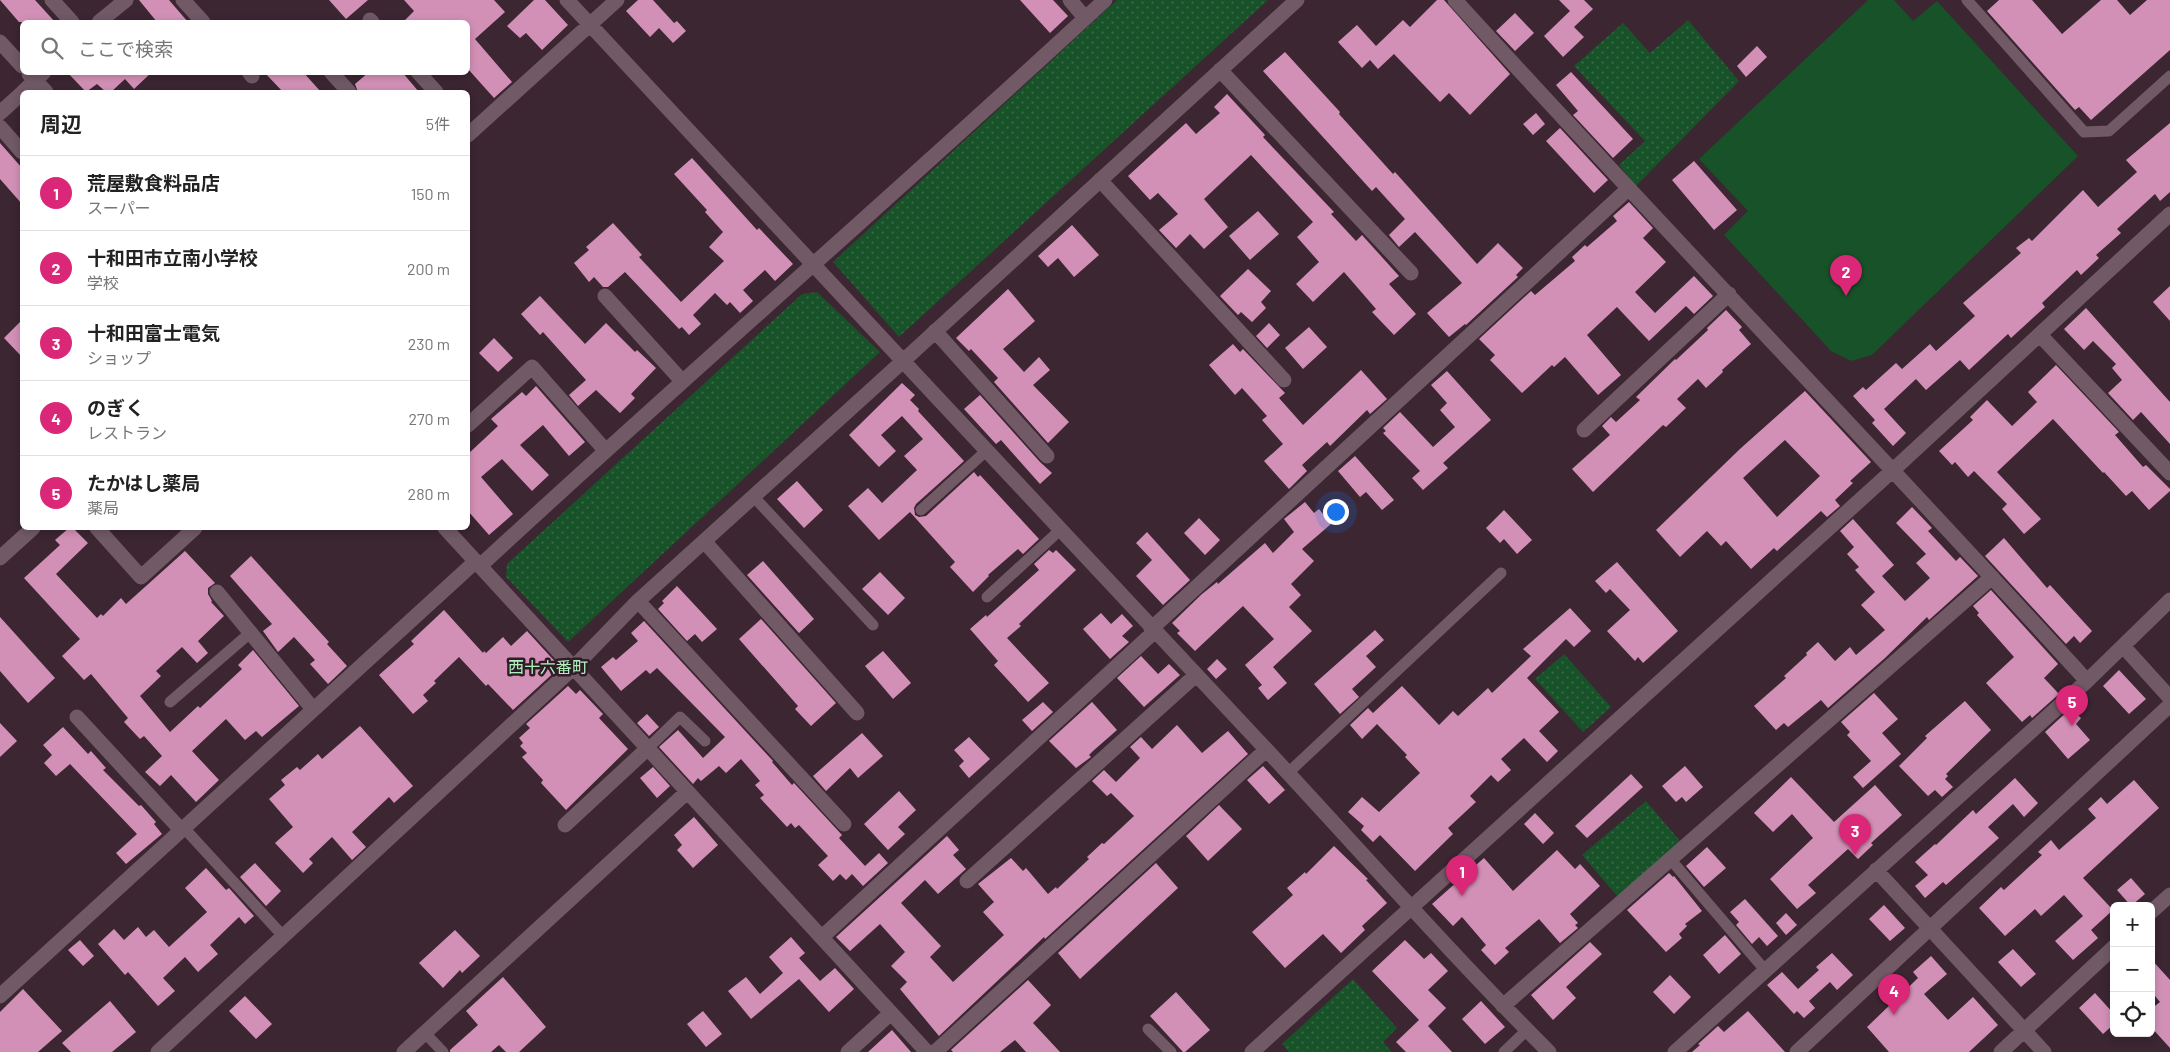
<!DOCTYPE html>
<html lang="ja">
<meta charset="utf-8">
<style>
:root{--surface:#fff;--page:#f2f2f2;--text:#222;--muted:#767676;--line:#e0e0e0;--accent:#db2777}
body{margin:0;font-family:Barlow,"Noto Sans JP",sans-serif;background:var(--page);color:var(--text)}
.controls{position:absolute;right:15px;bottom:15px;display:grid;overflow:hidden;border-radius:8px;box-shadow:0 2px 8px #0003}
.controls button{width:45px;height:45px;display:grid;place-items:center;padding:0;border:0;border-bottom:1px solid var(--line);background:var(--surface);color:var(--text);font:25px sans-serif}
.you{position:absolute;left:1335px;top:511px;width:18px;height:18px;margin:-12px;border:4px solid #fff;border-radius:50%;background:#1a73e8;box-shadow:0 0 0 8px #1a73e833}
.badge{display:grid;place-items:center;width:32px;height:32px;border-radius:50%;background:var(--accent);color:#fff;font-size:16px;font-weight:700}
.pin{position:absolute;translate:-50% -41px;filter:drop-shadow(0 1px 2px #0008)}
.pin::after{content:'';position:absolute;top:26px;width:18px;height:15px;background:inherit;clip-path:polygon(0 0,100% 0,50% 100%)}
.list{margin:0;padding:0;list-style:none}
h2{display:flex;justify-content:space-between;align-items:center;height:65px;margin:0;padding:0 20px;font-size:21px}
h2 small{font-size:16px;font-weight:400;color:var(--muted)}
.list li{display:grid;grid-template-columns:32px 1fr auto;gap:15px;align-items:center;box-sizing:border-box;height:75px;padding:0 20px;border-top:1px solid var(--line)}
.list b{display:block;font-size:19px;white-space:nowrap}
.list p{margin:0;font-size:16px;white-space:nowrap;color:var(--muted)}
.list em{font-size:16px;font-style:normal;color:var(--muted)}
.icon{flex:none;width:28px;height:28px;fill:none;stroke:currentColor;stroke-width:2;stroke-linecap:round;stroke-linejoin:round}
.map{position:relative;flex:none;width:2170px;height:1052px;overflow:hidden}
.search{position:absolute;background:var(--surface);box-shadow:0 2px 8px #0003;left:20px;top:20px;width:450px;height:55px;display:flex;align-items:center;gap:12px;box-sizing:border-box;padding:0 18px;border-radius:8px;color:var(--muted);font-size:19px}
.panel{position:absolute;background:var(--surface);box-shadow:0 2px 8px #0003;left:20px;top:90px;width:450px;height:440px;border-radius:8px}
.map>svg:first-child{display:block}
.park{fill:url(#park-dots)}
.pitch{fill:#185228}
.building{fill:#d390b7;fill-rule:evenodd}
.lines{fill:none;stroke-linecap:round;stroke-linejoin:round}
.service{stroke:#715966;stroke-width:11}
.minor{stroke:#715966;stroke-width:15}
.tertiary{stroke:#715966;stroke-width:15}
.labels{text-anchor:middle;dominant-baseline:central;stroke-width:5;stroke-linejoin:round;paint-order:stroke}
.quarter-label{font-size:16px;fill:#aef1ba;stroke:#301c28}
</style>
<div class="map">
<svg width="2170" height="1052" viewBox="0 0 2170 1052">
<defs>
<pattern id="park-dots" width="8" height="8" patternUnits="userSpaceOnUse" patternTransform="scale(1.25)"><rect width="8" height="8" fill="#185228"/><path d="M2 2h.1M6 6h.1" fill="none" stroke="#3a6b48" stroke-width="1.8" stroke-linecap="round"/></pattern>
</defs>
<rect width="100%" height="100%" fill="#3b2632"/>
<path class="park" d="M1117,0H1268L899,337L833,262Z
M1688,20L1739,81L1636,186L1619,165L1645,141L1574,66L1623,23L1650,53Z
M817,292L880,352L568,642L506,577L507,564L802,294Z
M1564,654L1611,707L1583,732L1535,679Z
M1646,801L1680,841L1618,897L1582,855Z
M1353,979L1397,1028L1383,1042L1392,1052H1289L1282,1044Z"/>
<path class="pitch" d="M1868,0H1894L1913,21L1937,1L2078,156L1872,355L1851,361L1831,351L1724,235L1748,211L1699,159Z"/>
<path class="building" d="M0,0H35L55,22H19Z
M139,0H169L188,22H157Z
M329,0H368L346,19Z
M404,0H494L505,12L475,39L512,82L494,98L468,69V22H403L414,11Z
M534,0H545L568,25L542,50L526,33L520,38L507,26Z
M638,0H653L674,23L677,21L686,31L673,43L659,28L650,37L626,11Z
M1020,0H1053L1068,16L1050,33Z
M1437,0H1444L1510,74L1470,115L1449,93L1440,102L1394,54L1378,69L1370,60L1362,68L1338,42L1357,25L1376,46L1403,20L1410,27Z
M1559,0H1584L1593,9L1574,27L1584,37L1563,57L1544,36L1570,11Z
M1999,0H2032L2062,34L2101,0H2117L2130,15L2147,0H2170V50L2091,120L2079,107L2075,110L1987,11Z
M1515,13L1534,33L1515,51L1496,31Z
M1757,46L1767,57L1746,77L1737,66Z
M1285,52L1340,112L1339,114L1393,174L1395,172L1477,264L1498,243L1523,268L1516,275L1518,277L1466,325L1465,324L1449,337L1427,313L1462,283L1415,232L1399,247L1389,235L1405,219L1376,187L1372,191L1263,71Z
M67,72H152L134,89L125,79L111,92H106L97,84L86,92Z
M264,72H303L321,92H283Z
M369,72H402L419,92H358L355,84Z
M1571,72L1633,139L1613,158L1573,115L1578,111L1556,85Z
M1227,94L1265,135L1263,137L1334,212L1331,214L1356,241L1362,235L1399,276L1389,284L1416,314L1394,335L1372,312L1376,309L1344,272L1313,302L1296,284L1319,262L1297,237L1313,222L1251,155L1204,199L1228,227L1204,249L1190,234L1176,248L1159,230L1178,214L1158,193L1150,200L1128,176L1186,123L1196,134L1220,113L1214,107Z
M1536,113L1545,124L1533,135L1523,124Z
M2170,123V192L2160,201L2155,194L2117,229L2121,233L2096,255L2099,258L2081,275L2077,270L2042,303L2045,307L2011,338L2008,334L1969,370L1960,360L1926,390L1916,379L1884,409L1906,433L1893,446L1872,423L1875,420L1853,396L1863,387L1866,390L1896,363L1902,369L1930,344L1936,351L1975,316L1963,303L2021,253L2016,248L2029,238L2032,241L2083,190L2098,207L2137,172L2126,160Z
M1560,128L1608,180L1594,193L1546,141Z
M0,143L22,168V204L0,179Z
M692,158L757,230L759,228L793,264L775,281L765,270L743,290L753,301L740,313L730,302L727,305L715,293L693,315L701,324L689,335L682,327L679,329L625,272L608,287H603L594,277L589,282L574,263L589,250L586,247L613,223L642,255L639,257L681,302L724,261L709,247L723,232L705,212L707,210L674,174Z
M1694,161L1737,210L1714,230L1672,180Z
M1629,202L1653,228L1643,238L1666,262L1635,292L1655,313L1694,276L1713,296L1694,314L1686,306L1649,341L1617,307L1587,335L1621,375L1598,395L1565,357L1554,367L1552,365L1522,393L1490,360L1495,355L1479,339L1531,291L1535,295L1575,261L1572,257L1585,245L1587,247L1617,221L1613,216Z
M1258,211L1279,234L1250,260L1229,236Z
M1072,225L1099,255L1074,277L1058,258L1048,267L1038,256Z
M1248,269L1271,291L1261,302L1266,308L1252,322L1241,312L1238,315L1220,296Z
M2170,286V321L2153,302Z
M1008,289L1035,321L1003,349L1024,372L1039,357L1050,370L1033,385L1069,422L1048,443L994,382L998,378L971,349L969,351L956,338Z
M540,296L585,344L606,323L635,352L637,350L656,368L631,394L635,398L620,413L596,390L578,406L569,395L586,380L543,332L540,335L521,314Z
M2086,308L2170,402V444L2141,412L2133,420L2108,393L2122,380L2112,368L2116,364L2093,341L2084,350L2064,329Z
M1726,310L1742,327L1739,330L1751,344L1722,370L1723,372L1706,388L1698,379L1677,399L1686,408L1666,427L1663,425L1593,492L1572,469L1610,435L1602,426L1611,417L1616,422L1640,400L1636,397L1675,359L1676,360L1708,330L1707,328Z
M22,320V357L4,338Z
M1269,323L1280,335L1267,348L1256,336Z
M1309,327L1327,347L1303,369L1285,348Z
M494,338L513,358L498,372L479,353Z
M1233,344L1240,352L1243,349L1285,393L1279,398L1303,425L1361,370L1387,399L1370,414L1367,410L1330,446L1327,442L1302,465L1307,471L1289,489L1264,461L1283,444L1262,420L1267,416L1242,388L1235,395L1209,365Z
M2056,365L2119,432L2115,435L2143,467L2146,465L2170,489V491L2149,510L2132,491L2126,496L2104,472L2103,473L2053,419L1997,472L2041,519L2024,534L2002,509L2007,504L1974,471L1968,477L1955,462L1952,465L1939,451L1973,420L1970,417L1987,400L2012,426L2037,402L2028,392Z
M1447,371L1491,420L1443,463L1448,468L1423,490L1412,478L1420,471L1383,433L1386,431L1383,428L1400,412L1433,447L1455,427L1440,410L1447,403L1431,385Z
M902,383L915,395L910,400L919,409L918,411L964,461L916,504L914,508L915,515L919,517L926,516L974,472L978,477L980,475L1039,539L1023,554L1018,549L988,575L989,576L973,592L950,567L955,562L910,512L879,540L848,506L868,488L882,503L917,470L904,456L923,439L902,416L881,435L896,451L879,467L849,435Z
M536,386L585,442L569,456L543,425L520,445L549,475L532,491L502,459L481,477L513,514L489,535L468,511V454L498,426L491,419L522,392L526,396Z
M1805,391L1871,462L1850,481L1853,483L1835,500L1840,506L1827,517L1821,511L1777,551L1774,548L1751,569L1726,541L1721,546L1707,531L1680,557L1656,530L1741,448ZM1785,440L1820,476L1777,517L1743,478Z
M980,395L1040,462L1052,473L1040,484L1001,440L996,444L964,409Z
M1355,456L1394,500L1382,510L1366,492L1360,497L1338,471Z
M797,481L823,510L804,528L777,499Z
M1305,502L1314,513L1319,509L1331,524L1302,549L1314,561L1291,584L1301,595L1289,607L1312,631L1273,667L1287,683L1268,700L1258,688L1262,685L1245,665L1274,639L1243,606L1195,651L1177,633L1180,631L1172,623L1202,594L1217,582L1218,584L1265,543L1273,553L1294,532L1284,519Z
M1912,507L1932,528L1928,531L1956,561L1960,557L1978,576L1929,620L1927,617L1885,658L1828,708L1821,700L1788,727L1784,723L1776,730L1754,706L1786,678L1784,676L1807,655L1806,653L1818,642L1835,661L1850,647L1856,655L1885,630L1861,605L1875,592L1855,570L1859,567L1847,554L1854,547L1840,531L1853,519L1894,565L1882,576L1905,601L1930,578L1916,563L1926,554L1896,523Z
M1504,510L1532,540L1517,554L1504,539L1500,543L1486,528Z
M1199,518L1220,540L1205,555L1184,533Z
M69,528H73L88,543L56,574L97,618L101,614L103,616L121,598L126,604L185,551L215,583L208,588V594L212,601L211,602L224,616L198,641L208,653L197,663L182,647L156,671L161,676L140,696L170,732L198,706L200,708L242,669L238,665L253,650L299,706L262,737L256,731L245,740L226,719L192,751L219,780L196,802L171,775L160,786L145,772L162,756L144,736L140,739L124,722L128,718L91,674L84,680L62,656L80,639L24,578L60,545L55,540Z
M1147,532L1190,580L1163,605L1136,576L1152,560L1136,543Z
M2004,538L2047,588L2050,585L2092,631L2080,643L2074,636L2066,644L1985,556Z
M1049,550L1053,553L1056,550L1076,570L1019,624L1021,626L1007,638L1049,683L1028,702L994,665L998,661L970,629L986,615L987,617L1039,570L1034,564Z
M251,556L329,642L327,644L347,666L328,684L310,664L315,660L294,637L278,652L263,631L272,624L230,576Z
M763,561L814,619L799,633L747,575Z
M1617,562L1678,631L1643,663L1638,657L1635,661L1607,631L1630,610L1610,589L1606,593L1595,581Z
M880,572L905,598L888,615L862,589Z
M677,586L717,629L702,642L695,634L687,641L658,609L664,603L662,601Z
M1991,590L2058,664L2044,678L2059,694L2032,718L2030,715L2022,722L1986,683L2014,657L1977,615L1979,613L1973,606Z
M1570,608L1591,631L1574,647L1566,639L1527,678L1559,712L1539,731L1558,751L1547,762L1524,738L1501,759L1511,770L1498,782L1491,775L1470,796L1476,802L1448,828L1453,834L1415,871L1380,835L1373,842L1361,830L1364,826L1348,812L1362,797L1379,812L1420,773L1405,757L1407,755L1377,724L1362,739L1350,725L1368,708L1373,713L1402,686L1439,725L1453,711L1458,716L1488,688L1492,693L1531,656L1523,649Z
M444,610L483,653L484,651L486,653L503,637L511,646L527,631L560,667L513,710L488,684L486,686L459,657L434,681L436,683L423,695L428,701L413,714L379,675L414,644L411,641Z
M1101,613L1111,624L1122,614L1133,626L1122,636L1129,642L1110,659L1083,629Z
M0,617L55,678L28,703L0,671Z
M761,619L836,703L811,726L795,709L798,706L739,639Z
M644,621L773,761L772,762L792,785L794,783L842,835L839,838L865,866L879,853L888,863L863,886L852,874L846,880L840,874L833,881L818,865L828,856L799,825L795,828L791,823L787,827L760,798L764,795L755,785L760,781L741,759L726,773L719,766L701,781L698,778L693,784L659,747L678,730L703,758L725,737L657,668L650,674L646,670L621,691L601,667L613,657L616,660L638,641L631,633Z
M1375,630L1384,640L1366,656L1376,667L1352,689L1359,697L1340,714L1314,684Z
M883,651L911,683L893,699L865,666Z
M1141,656L1158,674L1169,664L1180,675L1144,707L1117,678Z
M1217,659L1227,669L1216,679L1207,669Z
M2119,670L2146,699L2129,714L2103,686Z
M568,686L576,694L580,690L603,714L599,718L628,749L566,810L541,783L543,780L522,757L527,753L520,746L523,743L519,738L530,728L526,724Z
M1874,693L1898,719L1882,733L1901,754L1863,788L1853,777L1871,761L1847,735L1850,732L1841,722Z
M1965,701L1991,730L1946,774L1948,776L1945,779L1953,787L1942,797L1935,790L1928,796L1899,766L1927,738L1925,736Z
M1043,702L1053,712L1032,731L1022,720Z
M1092,702L1117,730L1093,751L1089,755L1091,757L1076,768L1049,741Z
M2071,708L2081,718L2076,724L2090,740L2068,759L2045,732Z
M647,714L659,727L649,736L637,723Z
M0,723L17,741L0,757Z
M1177,725L1202,753L1228,731L1248,754L1045,939L1044,937L939,1036L900,989L907,982L891,966L905,952L880,924L850,951L836,937L947,836L959,850L953,855L966,869L938,894L925,880L901,903L941,946L930,957L953,982L1004,935L983,912L994,902L978,884L1011,858L1023,871L1026,868L1048,894L1056,887L1057,889L1089,859L1087,857L1102,843L1104,844L1134,816L1111,793L1107,796L1092,781L1104,770L1116,782L1140,758L1130,747L1141,737L1152,749Z
M360,726L413,786L394,803L389,797L352,832L366,847L352,860L332,837L309,859L313,863L303,873L275,843L293,827L269,799L285,785L281,780L297,767L300,770L318,754L322,759Z
M63,727L88,754L91,751L106,768L103,770L139,806L141,805L156,822L154,824L162,834L126,864L116,853L137,834L70,764L56,776L44,763L52,755L43,745Z
M862,733L883,756L858,778L850,768L826,791L813,776Z
M969,737L990,759L969,778L959,766L964,761L954,750Z
M1263,766L1285,790L1269,804L1247,780Z
M1685,766L1703,787L1686,802L1682,797L1676,802L1662,786Z
M653,767L670,786L657,798L640,778Z
M1631,774L1643,787L1587,838L1575,826Z
M1791,777L1834,822L1875,785L1902,815L1871,843L1873,845L1858,859L1848,849L1808,885L1816,893L1797,909L1770,879L1813,838L1792,814L1773,832L1754,813Z
M2015,778L2038,803L2024,817L2013,804L1988,827L1999,838L1946,885L1943,882L1925,898L1915,886L1928,875L1915,862L1935,844L1936,845L1973,810L1976,814Z
M2134,780L2159,808L2083,878L2113,910L2091,930L2098,938L2073,960L2055,941L2083,916L2064,895L2041,916L2035,909L2005,936L1979,908L2001,887L2004,890L2042,855L2038,852L2051,840L2059,850L2096,818L2088,809L2101,797L2107,804Z
M899,791L916,810L898,827L905,834L888,850L864,824Z
M1219,805L1242,829L1208,861L1186,836Z
M1535,813L1554,833L1543,844L1524,824Z
M694,817L718,845L693,868L677,850L682,845L674,835Z
M1334,846L1368,879L1366,880L1387,903L1362,926L1365,930L1341,953L1323,934L1285,968L1252,932L1293,895L1287,888L1305,872L1306,874Z
M1707,847L1726,868L1704,887L1686,866Z
M1557,850L1575,869L1580,864L1600,886L1570,914L1578,923L1575,925L1578,928L1560,943L1539,919L1505,948L1509,952L1495,965L1481,950L1486,945L1462,917L1453,926L1432,904L1484,858L1513,891Z
M255,863L281,891L266,906L240,877Z
M1156,863L1178,888L1080,979L1058,953Z
M206,868L226,890L229,888L254,916L245,924L239,917L210,945L218,954L198,972L185,957L163,978L175,991L158,1006L128,972L125,975L98,944L114,929L124,940L138,927L146,937L154,930L169,947L207,912L185,888Z
M1669,873L1673,877L1674,876L1702,911L1685,924L1687,926L1679,934L1682,938L1666,952L1627,910Z
M2131,878L2145,894L2131,906L2117,890Z
M1745,899L1778,936L1767,946L1759,937L1752,944L1736,925L1739,922L1730,912Z
M1884,905L1905,928L1890,941L1869,919Z
M1786,913L1797,925L1786,935L1776,923Z
M455,930L480,956L462,973L460,970L443,988L419,963Z
M1725,935L1741,954L1719,974L1703,955Z
M791,937L805,953L799,958L820,981L835,968L854,989L829,1012L799,979L751,1019L728,991L746,977L760,994L783,973L769,957Z
M80,940L94,956L83,966L68,950Z
M1405,940L1424,959L1431,953L1448,971L1428,990L1446,1008L1428,1026L1452,1052H1406L1396,1042L1419,1020L1372,971Z
M1590,942L1602,954L1566,987L1576,998L1553,1020L1531,995Z
M2013,949L2036,974L2021,987L1998,962Z
M1832,953L1853,975L1837,990L1830,982L1809,1001L1815,1008L1804,1018L1797,1011L1794,1014L1767,985L1782,972L1798,989L1819,970L1816,967Z
M1931,956L1947,974L1924,994L1948,1020L1973,997L1998,1025L1969,1052H1889L1867,1027L1918,978L1913,972Z
M2151,959L2170,980V1048L2151,1027V1009L2160,1002L2151,991Z
M1670,975L1691,997L1674,1014L1653,992Z
M503,977L546,1027L519,1052H506L499,1045L491,1052H450V1050L478,1025L466,1011Z
M1028,980L1051,1005L1033,1023L1060,1052H1026L1015,1040L1000,1052H953L951,1050Z
M23,989L62,1031L38,1052H0V1012Z
M1176,992L1210,1030L1185,1052H1183L1150,1016Z
M2095,993L2114,1014V1024L2103,1034L2079,1008Z
M245,996L272,1024L256,1039L229,1011Z
M110,1001L136,1032L112,1052H71L62,1043Z
M1481,1001L1505,1027L1485,1044L1462,1019Z
M703,1011L722,1034L706,1047L687,1024Z
M1748,1011L1785,1052H1692L1700,1045L1698,1044L1718,1026L1724,1032Z
M892,1030L911,1052H868Z"/>
<g class="lines">
<path class="service" d="M1967,0L2084,132L2109,131L2170,76
M753,496L873,625
M921,510L985,452
M987,597L1059,531
M170,702L250,633
M647,749L680,717L705,741
M1288,773L1501,573
M184,828L284,937
M1671,860L1765,970
M1148,1029L1171,1052
M425,1033L443,1052
M1504,1052L1527,1030"/>
<path class="minor" d="M52,0L72,22
M183,0L203,22
M567,0C799,249 1030,498 1263,746C1358,848 1450,953 1549,1052
M1070,0L1085,18
M1455,0C1663,229 1879,452 2087,681
M370,20L372,22
M99,22L126,0
M0,42L22,66
M1220,70L1411,273
M249,72L252,76
M331,72L349,92
M418,72L436,92
M29,74L46,92
M23,92L44,72
M0,113L22,93
M0,127L22,152
M468,135L617,0
M1100,180L1284,380
M605,296L682,381
M935,331L1047,456
M2040,335L2170,473
M468,425L532,367L605,450
M1584,430L1729,294
M97,528L141,577L195,528
M445,528L927,1052
M704,541L857,713
M0,558L33,528
M480,566C686,375 899,191 1105,0
M217,592L313,709
M638,601L844,824
M1151,629L1628,189
M2123,646L2170,698
M77,717L181,830
M565,825L647,749
M1876,870L2044,1052
M967,881L1196,675
M2151,912L2170,895
M822,937L1154,632
M0,996L476,561
M1503,1006L1992,577
M158,1052L573,668L638,601L902,362L1297,0
M404,1052L687,792
M848,1052L891,1013
M935,1052L1266,750
M1252,1052L1892,471L2170,214
M1675,1052L2087,681L2170,600
M2001,1052L2114,947"/>
<path class="tertiary" d="M1797,1052L2170,705"/>
</g>
<g class="labels">
<g class="quarter-label">
<text x="548" y="666">西十六番町</text>
</g>
</g>
</svg>
<div class="controls">
<button>+</button>
<button>−</button>
<button><svg class="icon" aria-label="locate" viewBox="0 0 24 24"><circle cx="12" cy="12" r="6"/><path d="M12 2v4M12 18v4M2 12h4M18 12h4"/></svg></button>
</div>
<div class="you"></div>
<div class="pin badge" style="left:1462px;top:896px">1</div>
<div class="pin badge" style="left:1846px;top:296px">2</div>
<div class="pin badge" style="left:1855px;top:855px">3</div>
<div class="pin badge" style="left:1894px;top:1015px">4</div>
<div class="pin badge" style="left:2072px;top:726px">5</div>
<div class="search"><svg class="icon" aria-label="search" viewBox="0 0 24 24"><circle cx="10" cy="10" r="6"/><path d="M15 15l6 6"/></svg>ここで検索</div>
<section class="panel">
<h2>周辺<small>5件</small></h2>
<ul class="list">
<li><span class="badge">1</span><div><b>荒屋敷食料品店</b><p>スーパー</p></div><em>150 m</em></li>
<li><span class="badge">2</span><div><b>十和田市立南小学校</b><p>学校</p></div><em>200 m</em></li>
<li><span class="badge">3</span><div><b>十和田富士電気</b><p>ショップ</p></div><em>230 m</em></li>
<li><span class="badge">4</span><div><b>のぎく</b><p>レストラン</p></div><em>270 m</em></li>
<li><span class="badge">5</span><div><b>たかはし薬局</b><p>薬局</p></div><em>280 m</em></li>
</ul>
</section>
</div>
